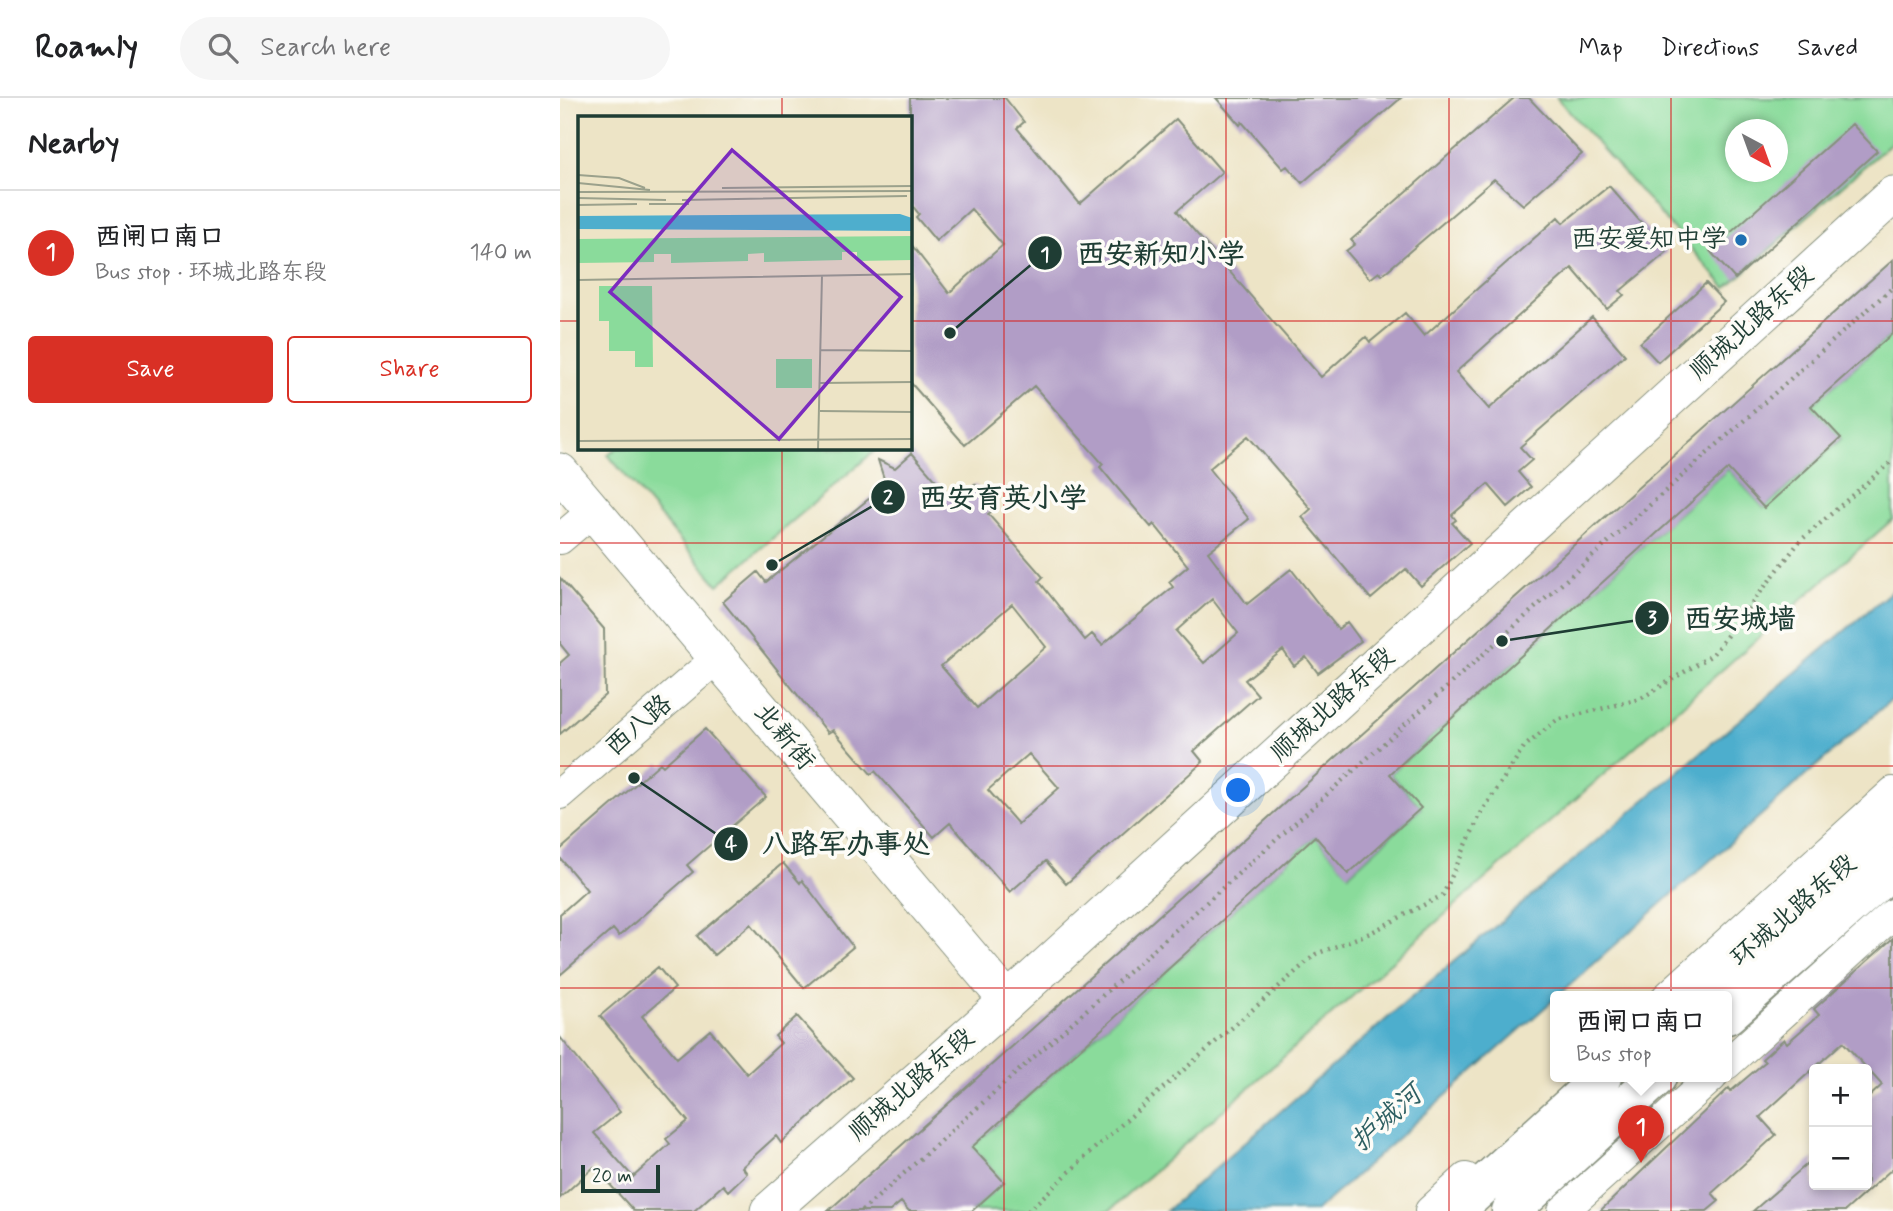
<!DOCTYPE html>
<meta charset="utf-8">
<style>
:root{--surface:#fff;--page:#f6f6f6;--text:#202124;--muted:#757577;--line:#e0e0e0;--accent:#d93025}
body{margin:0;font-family:Mynerve,"LXGW WenKai TC",sans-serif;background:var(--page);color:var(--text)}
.controls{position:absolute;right:21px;bottom:21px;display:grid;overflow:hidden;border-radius:7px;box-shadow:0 4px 10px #0003}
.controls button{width:63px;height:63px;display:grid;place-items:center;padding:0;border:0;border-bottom:2px solid var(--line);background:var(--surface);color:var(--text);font:35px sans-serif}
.compass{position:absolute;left:1165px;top:21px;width:63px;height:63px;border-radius:50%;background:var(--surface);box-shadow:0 4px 10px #0003;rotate:139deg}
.scale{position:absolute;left:21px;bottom:18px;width:79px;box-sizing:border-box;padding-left:7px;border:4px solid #1f3d34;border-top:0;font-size:19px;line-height:24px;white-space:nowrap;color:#1f3d34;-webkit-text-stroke:5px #fdfcf7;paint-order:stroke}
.you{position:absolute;left:679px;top:693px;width:24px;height:24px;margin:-18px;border:5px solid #fff;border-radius:50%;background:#1a73e8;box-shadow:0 0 0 10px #1a73e833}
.badge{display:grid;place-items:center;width:46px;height:46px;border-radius:50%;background:var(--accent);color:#fff;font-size:23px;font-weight:700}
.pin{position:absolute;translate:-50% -58px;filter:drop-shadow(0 2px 4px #0008)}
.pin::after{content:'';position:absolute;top:37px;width:24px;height:21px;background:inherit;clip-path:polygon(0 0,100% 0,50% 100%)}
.popup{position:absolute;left:990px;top:893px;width:182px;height:91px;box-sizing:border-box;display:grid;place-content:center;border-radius:7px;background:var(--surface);filter:drop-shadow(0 2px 5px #0005);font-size:23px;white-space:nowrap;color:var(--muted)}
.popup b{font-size:26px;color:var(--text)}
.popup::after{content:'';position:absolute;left:50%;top:100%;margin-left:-14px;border:14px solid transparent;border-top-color:var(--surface)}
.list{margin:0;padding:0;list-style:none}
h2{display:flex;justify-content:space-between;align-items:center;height:91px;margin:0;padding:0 28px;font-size:30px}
h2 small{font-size:23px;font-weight:400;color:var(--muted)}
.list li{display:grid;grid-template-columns:46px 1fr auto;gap:21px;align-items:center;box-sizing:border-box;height:126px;padding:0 28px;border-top:2px solid var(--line)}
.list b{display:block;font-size:26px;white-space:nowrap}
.list p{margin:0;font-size:23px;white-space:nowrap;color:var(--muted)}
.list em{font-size:23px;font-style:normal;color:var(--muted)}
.actions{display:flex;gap:14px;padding:21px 28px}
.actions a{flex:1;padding:16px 0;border:2px solid var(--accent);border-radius:7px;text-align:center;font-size:24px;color:var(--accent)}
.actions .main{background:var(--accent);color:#fff}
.icon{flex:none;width:38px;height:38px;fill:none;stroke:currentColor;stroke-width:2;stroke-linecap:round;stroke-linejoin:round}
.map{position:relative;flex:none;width:1333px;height:1113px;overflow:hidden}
header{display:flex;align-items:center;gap:42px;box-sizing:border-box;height:98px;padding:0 35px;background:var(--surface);border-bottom:2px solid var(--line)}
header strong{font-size:33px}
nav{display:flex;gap:38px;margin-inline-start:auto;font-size:24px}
.search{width:490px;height:63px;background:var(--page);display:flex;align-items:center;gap:18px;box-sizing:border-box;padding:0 24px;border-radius:38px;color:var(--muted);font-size:26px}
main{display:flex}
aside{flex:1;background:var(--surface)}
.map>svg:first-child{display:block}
.green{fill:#8adb9b;stroke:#548c68;stroke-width:2;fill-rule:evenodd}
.water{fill:#4eaecd;stroke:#367680;stroke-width:2}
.building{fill:#b19dc6;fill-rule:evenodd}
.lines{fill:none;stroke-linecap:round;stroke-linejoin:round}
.minor-casing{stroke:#86907d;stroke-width:32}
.tertiary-casing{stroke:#86907d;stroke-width:39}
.primary-casing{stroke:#86907d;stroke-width:41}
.path{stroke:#86907d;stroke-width:4.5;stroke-dasharray:2 5;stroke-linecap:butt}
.minor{stroke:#fff;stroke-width:30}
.tertiary{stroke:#fff;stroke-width:37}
.primary{stroke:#fff;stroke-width:38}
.grid{fill:none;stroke:#d62828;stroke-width:2;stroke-opacity:0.55}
.poi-dot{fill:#1f6fb2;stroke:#fdfcf7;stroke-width:2.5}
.labels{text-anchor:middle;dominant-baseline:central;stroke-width:7;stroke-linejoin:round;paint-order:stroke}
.poi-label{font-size:26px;fill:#1f3d34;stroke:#fdfcf7;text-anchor:end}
.street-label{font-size:26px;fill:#1f3d34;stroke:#fdfcf7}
.water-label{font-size:28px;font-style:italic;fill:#2d5f62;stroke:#fdfcf7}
.inset-road{fill:none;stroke:#9ba18c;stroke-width:2}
.view{fill:#7b2cbf;fill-opacity:0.15;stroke:#7b2cbf;stroke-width:3.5}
.inset-edge{fill:none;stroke:#1f3d34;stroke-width:3.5}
.leader{fill:none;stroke:#1f3d34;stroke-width:2.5}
.callout-dot{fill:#1f3d34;stroke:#fdfcf7;stroke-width:2.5}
.mark-label{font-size:21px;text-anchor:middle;font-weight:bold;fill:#fff}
.callout-label{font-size:28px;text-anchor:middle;font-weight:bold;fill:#1f3d34;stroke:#fdfcf7;stroke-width:7;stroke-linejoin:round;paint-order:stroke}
</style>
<header>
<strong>Roamly</strong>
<div class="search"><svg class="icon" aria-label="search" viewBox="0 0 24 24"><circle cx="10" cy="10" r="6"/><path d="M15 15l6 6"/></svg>Search here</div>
<nav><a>Map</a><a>Directions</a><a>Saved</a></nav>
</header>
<main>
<aside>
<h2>Nearby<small></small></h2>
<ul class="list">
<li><span class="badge">1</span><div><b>西闸口南口</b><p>Bus stop · 环城北路东段</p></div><em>140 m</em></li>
</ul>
<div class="actions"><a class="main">Save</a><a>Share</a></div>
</aside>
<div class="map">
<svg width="1333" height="1113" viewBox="0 0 1333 1113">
<rect width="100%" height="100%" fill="#fdfcf7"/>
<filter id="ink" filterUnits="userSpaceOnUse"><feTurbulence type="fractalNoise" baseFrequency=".0143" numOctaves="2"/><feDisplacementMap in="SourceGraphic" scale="14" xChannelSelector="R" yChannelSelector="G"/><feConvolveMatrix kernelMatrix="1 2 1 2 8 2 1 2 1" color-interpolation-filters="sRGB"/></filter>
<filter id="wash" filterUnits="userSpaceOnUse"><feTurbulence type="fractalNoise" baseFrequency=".00686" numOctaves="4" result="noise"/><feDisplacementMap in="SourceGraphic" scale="28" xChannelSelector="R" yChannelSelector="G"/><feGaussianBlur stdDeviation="1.57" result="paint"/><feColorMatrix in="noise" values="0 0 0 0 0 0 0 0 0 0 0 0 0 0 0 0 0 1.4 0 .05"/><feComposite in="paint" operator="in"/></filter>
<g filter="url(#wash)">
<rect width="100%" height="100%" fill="#ede4c6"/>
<path class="green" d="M997,0H1333V43L1166,190ZM1176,32H1218V74H1176Z
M1333,235V421L549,1113H412L443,1084L412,1049L755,738L789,776L861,710L830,676L1168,371L1204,410L1281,341L1251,308Z
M57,350H318L158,487L48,357Z"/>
<path class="water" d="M1333,492V600L756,1113H606L846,904Z"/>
<g id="blocks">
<path class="building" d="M350,0H445L464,24L457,30L520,106L616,21L662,74L617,113L761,279L806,239L810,244L845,215L864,238L998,119L1003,125L1049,88L1107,154L1060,193L1064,197L1047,211L1012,170L896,274L929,311L1032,219L1065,257L960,349L972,362L958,374L971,389L948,409L928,386L892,417L896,422L892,425L910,445L861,488L846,471L811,501L742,419L751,411L688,338L649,371L689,421L648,454L687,506L731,471L778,531L787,524L801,543L758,575L746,559L734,568L723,552L685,582L698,597L634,653L643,664L506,786L486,763L450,794L390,725L374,739L315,673L311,676L273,632L268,635L163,504L198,474L206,484L326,387L318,362L335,370L352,355L394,403L415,386L435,411L428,416L483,479L479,483L525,542L532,536L542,547L613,489L609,484L628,468L594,426L591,429L554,386L540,369L543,366L474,288L405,347L350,284V145L389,195L443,147L411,111L376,143L356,119L359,116L350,105ZM652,501L678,535L644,565L616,533ZM452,506L486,549L417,610L381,568ZM469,656L499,690L458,726L428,692Z
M656,0H841L742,85L727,68L723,71L682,24L680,27Z
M954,0H969L1022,56L963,107L934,81L822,177L819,174L810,181L786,153L795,146L791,142Z
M1292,26L1317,53L1175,181L1150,153Z
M1333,162V235L1251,308L1281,340L1204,410L1168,371L830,676L861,710L788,776L755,738L412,1049L444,1084L412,1113H349L341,1104L330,1113H268Z
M1146,185L1164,204L1098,264L1080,245Z
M0,480L44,531L45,597L0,636V565L9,557L0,546Z
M145,631L206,699L127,767L133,774L59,838L53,831L0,877V816L27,792L0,760V752L100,665L103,668Z
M223,765L240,785L242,782L293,849L244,890L191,826L154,857L137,838Z
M1333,840V1070L1285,1113H1193L1254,1060V1087H1307V1001L1322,987L1283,944L1200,1019L1216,1037L1152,1095L1159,1103L1147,1113H1040L1169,990L1171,993L1205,964L1202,961L1224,941L1227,945L1259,917L1254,911Z
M98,869L115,890L82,918L117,960L150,932L187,976L221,945L215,938L237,918L293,980L221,1045L216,1038L182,1069L187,1075L168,1093L163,1087L134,1113H74L34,1069L0,1100V939L60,1014L34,1035L73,1079L110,1046L106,1041L128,1023L40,918Z"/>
</g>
</g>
<g filter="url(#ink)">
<use href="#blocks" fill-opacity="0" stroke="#86907d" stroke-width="2"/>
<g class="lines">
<defs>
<path id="minor" d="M0,441L33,413
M0,696L157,560
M1107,899L1333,694
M1167,966L1333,816
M870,1113L906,1080
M1003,1113L1152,979"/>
<path id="tertiary" d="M0,374L448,903
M209,1113L448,903L1333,97"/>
<path id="primary" d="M1135,899L1333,726
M1167,917L1333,770
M895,1113L1042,979
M951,1113L1097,979"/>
</defs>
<use href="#minor" class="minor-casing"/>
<use href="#tertiary" class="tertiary-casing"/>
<use href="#primary" class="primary-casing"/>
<path class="path" d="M302,1113L1333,189
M468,1113L537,1048L756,856L810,835L883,797L920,717L964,649L997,622L1080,601L1152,557L1240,443L1333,362"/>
<use href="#minor" class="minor"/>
<use href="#tertiary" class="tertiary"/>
<use href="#primary" class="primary"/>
</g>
</g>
<path class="grid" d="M222,0V19M444,0V1113M666,0V1113M889,0V1113M1111,0V1113M0,223H19M350,223H1333M222,350V1113M0,445H1333M0,668H1333M0,890H1333"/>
<circle class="poi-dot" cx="1181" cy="142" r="7"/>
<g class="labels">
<g class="poi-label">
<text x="1167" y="142">西安爱知中学</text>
</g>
<g class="street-label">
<text transform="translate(1192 225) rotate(-42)">顺城北路东段</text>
<text transform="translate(773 607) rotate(-42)">顺城北路东段</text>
<text transform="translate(79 628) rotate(-41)">西八路</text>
<text transform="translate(224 639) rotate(50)">北新街</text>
<text transform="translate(1234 813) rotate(-41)">环城北路东段</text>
<text transform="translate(352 987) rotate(-41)">顺城北路东段</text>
</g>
<g class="water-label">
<text transform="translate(827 1021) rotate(-42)">护城河</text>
</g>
</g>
<g transform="translate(18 18)">
<rect width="334" height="334" fill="#ede4c6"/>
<path d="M335,120L334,144L279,145V136H264V144L186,146V137L170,138V145L93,147V138H76V146L0,147V123ZM21,170H74L75,251H57V235H31V205H21ZM198,243H234V272H198Z" fill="#8adb9b"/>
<path d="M322,98L334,102V115L0,113V100Z" fill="#4eaecd"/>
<path class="inset-road" d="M0,59L41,62L67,72M0,67L72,74M144,72L335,70M0,76L335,75M0,82L88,84M104,84L329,80M71,88H111M0,89L59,88M0,164L335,158M243,234L335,235M242,267L335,266M242,295L335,296M0,325L335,323M240,334L244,159"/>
<path class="view" d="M154,34L323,181L201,323L32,176Z"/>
<rect width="334" height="334" class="inset-edge"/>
</g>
<path class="leader" d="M390 235L485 155M212 467L328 399M942 543L1092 520M74 680L171 746"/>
<g class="callout-dot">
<circle cx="390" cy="235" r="7"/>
<circle cx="212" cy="467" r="7"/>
<circle cx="942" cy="543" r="7"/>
<circle cx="74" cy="680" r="7"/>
<circle cx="485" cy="155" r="18"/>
<circle cx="328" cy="399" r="18"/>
<circle cx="1092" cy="520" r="18"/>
<circle cx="171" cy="746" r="18"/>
</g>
<g class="mark-label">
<text x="485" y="163">1</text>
<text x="328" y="406">2</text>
<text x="1092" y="527">3</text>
<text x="171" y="753">4</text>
</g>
<g class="callout-label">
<text x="601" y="165">西安新知小学</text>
<text x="443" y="409">西安育英小学</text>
<text x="1180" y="530">西安城墙</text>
<text x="286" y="755">八路军办事处</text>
</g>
</svg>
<div class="controls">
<button>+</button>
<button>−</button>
</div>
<svg class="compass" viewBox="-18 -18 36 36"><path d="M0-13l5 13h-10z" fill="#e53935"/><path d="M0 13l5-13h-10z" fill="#757577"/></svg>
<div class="scale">20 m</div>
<div class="you"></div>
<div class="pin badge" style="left:1081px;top:1065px">1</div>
<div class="popup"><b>西闸口南口</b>Bus stop</div>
</div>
</main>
